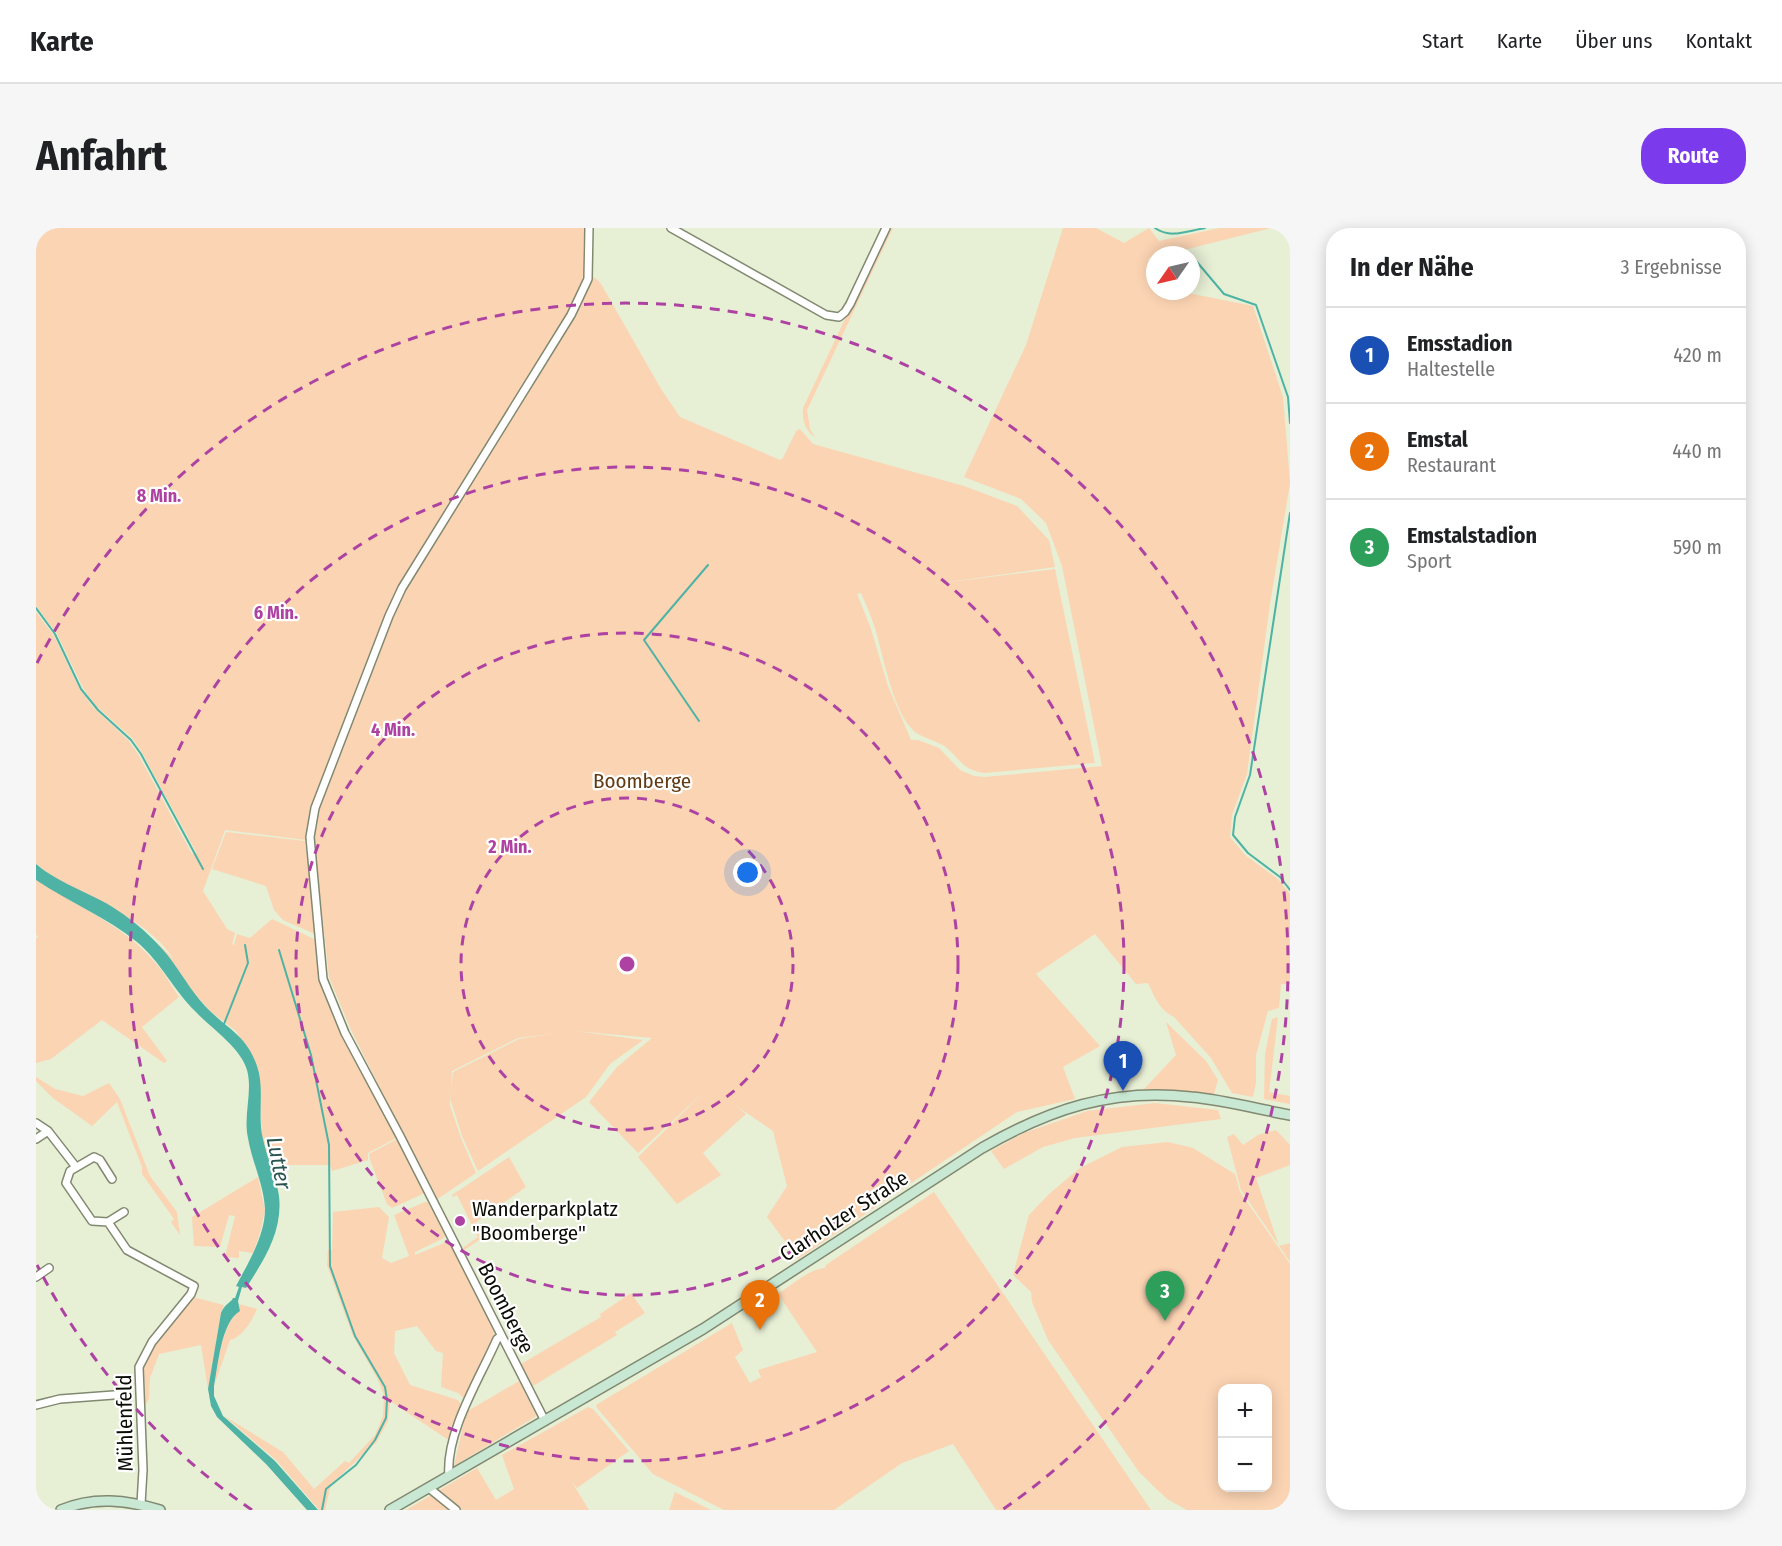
<!DOCTYPE html>
<html lang="de">
<meta charset="utf-8">
<style>
:root{--surface:#fff;--page:#f6f6f6;--text:#202124;--muted:#757577;--line:#e0e0e0;--accent:#7c3aed}
body{margin:0;font-family:"Fira Sans Condensed",sans-serif;background:var(--page);color:var(--text)}
.controls{position:absolute;right:18px;bottom:18px;display:grid;overflow:hidden;border-radius:12px;box-shadow:0 3px 15px #0003}
.controls button{width:54px;height:54px;display:grid;place-items:center;padding:0;border:0;border-bottom:2px solid var(--line);background:var(--surface);color:var(--text);font:30px sans-serif}
.compass{position:absolute;left:1110px;top:18px;width:54px;height:54px;border-radius:50%;background:var(--surface);box-shadow:0 3px 15px #0003;rotate:236deg}
.you{position:absolute;left:712px;top:645px;width:21px;height:21px;margin:-15px;border:4px solid #fff;border-radius:50%;background:#1a73e8;box-shadow:0 0 0 9px #1a73e833}
.badge{display:grid;place-items:center;width:39px;height:39px;border-radius:50%;background:var(--accent);color:#fff;font-size:20px;font-weight:700}
.pin{position:absolute;translate:-50% -50px;filter:drop-shadow(0 2px 3px #0008)}
.pin::after{content:'';position:absolute;top:32px;width:21px;height:18px;background:inherit;clip-path:polygon(0 0,100% 0,50% 100%)}
.list{margin:0;padding:0;list-style:none}
h2{display:flex;justify-content:space-between;align-items:center;height:78px;margin:0;padding:0 24px;font-size:26px}
h2 small{font-size:20px;font-weight:400;color:var(--muted)}
.list li{display:grid;grid-template-columns:39px 1fr auto;gap:18px;align-items:center;box-sizing:border-box;height:96px;padding:0 24px;border-top:2px solid var(--line)}
.list b{display:block;font-size:22px;white-space:nowrap}
.list p{margin:0;font-size:20px;white-space:nowrap;color:var(--muted)}
.list em{font-size:20px;font-style:normal;color:var(--muted)}
.map{position:relative;flex:none;width:1254px;height:1282px;overflow:hidden;border-radius:24px}
header{display:flex;align-items:center;gap:36px;box-sizing:border-box;height:84px;padding:0 30px;background:var(--surface);border-bottom:2px solid var(--line)}
header strong{font-size:28px}
nav{display:flex;gap:33px;margin-inline-start:auto;font-size:21px}
.intro{display:flex;align-items:center;justify-content:space-between;box-sizing:border-box;height:144px;padding:0 36px}
h1{margin:0;font-size:42px}
.button{padding:15px 27px;border-radius:24px;background:var(--accent);color:#fff;font-size:21px;font-weight:700}
main{display:flex;gap:36px;padding:0 36px}
aside{flex:1;background:var(--surface);border-radius:24px;box-shadow:0 3px 15px #0003}
.map>svg:first-child{display:block}
.green{fill:#fbd4b3;fill-rule:evenodd}
.water{fill:#4eb3a4}
.lines{fill:none;stroke-linecap:round;stroke-linejoin:round}
.stream{stroke:#4eb3a4;stroke-width:2}
.street-casing{stroke:#818971;stroke-width:10}
.secondary-casing{stroke:#818971;stroke-width:12}
.street{stroke:#fff;stroke-width:7}
.secondary{stroke:#c9e8d4;stroke-width:9}
.ring{fill:none;stroke:#ae42a3;stroke-width:3;stroke-dasharray:10 8}
.poi-dot{fill:#ae42a3;stroke:#fff;stroke-width:2}
.labels{text-anchor:middle;dominant-baseline:central;stroke-width:4.5;stroke-linejoin:round;paint-order:stroke}
.park-label{font-size:21px;fill:#623b14;stroke:#fff}
.poi-label{font-size:21px;fill:#0b0d05;stroke:#fff;text-anchor:start}
.street-label{font-size:21px;fill:#0b0d05;stroke:#fff}
.water-label{font-size:22px;font-style:italic;fill:#29554e;stroke:#fff}
.centre{fill:#ae42a3;stroke:#fff;stroke-width:3}
.ring-label{font-size:18px;text-anchor:middle;font-weight:bold;fill:#ae42a3;stroke:#fff;stroke-width:4.5;stroke-linejoin:round;paint-order:stroke}
</style>
<header>
<strong>Karte</strong>
<nav><a>Start</a><a>Karte</a><a>Über uns</a><a>Kontakt</a></nav>
</header>
<div class="intro"><h1>Anfahrt</h1><a class="button">Route</a></div>
<main>
<div class="map">
<svg width="1254" height="1282" viewBox="0 0 1254 1282">
<rect width="100%" height="100%" fill="#e7efd5"/>
<path class="green" d="M5,0H548C548,9 545,37 550,43C555,48 561,50 565,56L625,161L644,189L744,232L747,230L760,203L764,201L777,216L928,258L981,278L1013,312L1019,339L897,356L1019,341L1059,535L948,545C928,542 925,533 911,520C900,511 884,511 875,500C856,479 847,427 839,400C835,388 830,376 825,365L821,366L834,398L852,458L875,512H882L903,520L924,542L938,548L949,549L1066,538L1026,338L1010,295L985,271L928,249L990,117L1027,0H1060L1088,15L1113,0L1123,13L1184,0H1235L1128,27H1119V29L1112,31L1119,39V63H1142L1217,78L1247,169L1254,255L1234,376L1211,546L1196,587L1194,609L1209,627L1242,651L1254,666V756H1245L1243,780L1232,783L1220,827V855L1217,869L1196,865L1175,830L1138,789C1124,783 1118,768 1112,755L1100,756L1059,706L1000,746L1064,818L1027,839L1039,871L981,884L762,1031L731,989L751,958L737,903L699,877L710,886L667,925L685,947L641,976L602,929L669,863L602,925L553,874L581,839L616,810L539,803L607,812L574,836L550,869L442,943L426,908L414,870L417,844L483,811L515,806L482,810L416,843L414,877L425,910L440,945L400,972L315,802L293,749L278,613L189,602L167,663L191,701L199,705L196,716L198,717L201,706L214,710L236,691L282,713L284,752L307,807L360,910L332,925V932L296,943L294,937H235L226,909L222,841L200,803L175,784L154,761L136,733L118,712L138,731C105,683 43,671 0,636V384L18,408L44,462L57,479L93,513L102,526L156,626L160,624L105,523L96,510L59,477L47,460L21,406L0,378V4Z
M852,0H857L771,182L774,201L779,209C769,203 766,191 767,180Z
M190,604L269,613L281,707L247,692L238,682L230,658L176,641Z
M0,652C42,679 90,698 122,738C130,747 136,759 143,769L106,799L131,833L128,835L66,792L15,831L0,835V711L2,708L0,707Z
M1242,789L1233,864L1254,868V876L1228,871L1229,826L1236,791Z
M1130,794L1170,833L1182,852L1178,866L1108,861L1140,827Z
M0,849L19,861L47,868L73,855L84,871L114,948L141,984L144,1007L135,994L138,991L106,946V939L81,874L56,898L17,870L0,853Z
M1119,875L1182,882L1185,891L1039,910L1007,919L968,941L955,923L988,905L1051,883Z
M1240,902L1254,917V937L1220,950L1243,1018L1254,1015V1034L1205,962L1191,909L1198,906L1207,917L1222,907Z
M361,911L389,965L356,980L351,976L334,932L333,926Z
M1132,914L1157,920L1199,946L1204,964L1254,1036V1278L1247,1282H1151L1131,1271L1103,1244L1012,1112L996,1074L995,1064L977,1047L993,987L1013,966L1044,940L1086,919ZM1232,1160V1260H1186V1160Z
M473,929L490,959L439,995L446,1010L427,1023L428,1019L442,1009L421,967L417,969L416,967Z
M222,949L229,982L224,1005L217,1025L203,1023V1030L189,1029L199,988L193,987L184,1019L158,1018L156,989Z
M898,964L1115,1282H960L917,1216L866,1235L798,1282H688L617,1246L561,1180L560,1177L696,1095L707,1122L699,1129L714,1155L725,1149L722,1142L781,1124L742,1066C756,1057 773,1041 789,1040L790,1037Z
M389,974H392L409,1007L408,1010L379,1024V1027L413,1013L457,1098L459,1109L429,1171L422,1165L405,1159L407,1125L400,1123L381,1098L359,1103L358,1125L374,1157L422,1172L425,1176L414,1213L354,1173L352,1193L340,1215L295,1256L289,1282H283L240,1232L188,1188L247,1224L278,1261L309,1233L313,1235L339,1207L347,1188L348,1167L341,1150L317,1108L291,1037L292,1022H296L297,984L343,979L353,989L346,1030L355,1035L373,1028L358,987Z
M595,1065L609,1085L579,1104L581,1107L497,1158L485,1136L565,1089L564,1086Z
M157,1069L188,1077L185,1085L172,1161L165,1117L123,1126L114,1150L113,1171L109,1178L108,1139L120,1116Z
M203,1076L221,1081C216,1092 207,1109 194,1112L178,1158C182,1138 185,1095 204,1083Z
M483,1153L500,1186L499,1189L418,1238L430,1184Z
M552,1179L557,1181L593,1223L541,1260L536,1254L553,1282H370L441,1240L460,1272L478,1261L466,1227Z
M639,1264L675,1282H633Z"/>
<path class="water" d="M0,636C26,658 60,666 87,686C105,699 123,715 136,733C149,751 159,769 175,784C195,803 211,809 221,838C229,860 221,888 227,911C231,930 240,948 243,968C247,1003 228,1032 210,1060L206,1059L202,1073L204,1083C185,1094 182,1138 178,1158V1168L187,1188L239,1233L282,1282H271L230,1236L181,1189L175,1178L172,1161L185,1085C189,1075 195,1075 197,1070H199L203,1059L200,1058C212,1035 229,1008 229,981C228,957 216,934 212,910C207,887 217,864 211,842C205,820 175,800 160,784C138,763 125,734 101,714C70,689 33,674 0,652Z"/>
<g class="lines">
<path class="stream" d="M1119,0C1134,11 1151,3 1169,0
M1161,34L1188,66L1220,77L1252,169L1254,195
M1254,285L1214,547L1199,589L1197,607L1212,625L1244,649L1254,662
M0,380L19,406L45,461L62,482L95,512L105,526L167,641
M663,493L608,412L672,337
M243,722L275,827L293,917L294,1038L319,1108L349,1159L351,1172L350,1190L339,1212L320,1237L290,1261L286,1282
M188,796L212,735L209,717"/>
<defs>
<path id="street" d="M635,0L790,87L803,89L809,84L814,76L850,0
M0,895L12,903
M0,911L12,903L40,939
M76,951L64,932L58,929L34,943L30,955L56,993L72,994L91,1022L158,1058L155,1066L116,1114L103,1139L107,1242L105,1276
M72,994L88,984
M0,1049L13,1040
M0,1177L24,1171L91,1166
M509,1193L364,908L309,805L287,751L274,609L279,580L353,388L366,360L535,87L552,51L553,0
M413,1248C409,1205 444,1150 461,1111L465,1108
M393,1260L420,1282"/>
<path id="secondary" d="M25,1282C58,1268 91,1272 124,1282
M354,1282L667,1101L946,920C1014,881 1076,860 1155,869C1189,872 1221,881 1254,887"/>
</defs>
<use href="#street" class="street-casing"/>
<use href="#secondary" class="secondary-casing"/>
<use href="#street" class="street"/>
<use href="#secondary" class="secondary"/>
</g>
<g class="ring">
<circle cx="591" cy="736" r="166"/>
<circle cx="591" cy="736" r="331"/>
<circle cx="591" cy="736" r="497"/>
<path d="M216 1282A662 662 0 0 1 1 1037M1 435A662 662 0 1 1 966 1282"/>
</g>
<circle class="poi-dot" cx="424" cy="993" r="6"/>
<g class="labels">
<g class="park-label">
<text x="606" y="553">Boomberge</text>
</g>
<g class="poi-label">
<text x="436" y="981">Wanderparkplatz<tspan x="436" dy="24">"Boomberge"</tspan></text>
</g>
<g class="street-label">
<text transform="translate(808 988) rotate(-33)">Clarholzer Straße</text>
<text transform="translate(470 1080) rotate(63)">Boomberge</text>
<text transform="translate(89 1195) rotate(-91)">Mühlenfeld</text>
</g>
<g class="water-label">
<text transform="translate(243 935) rotate(79)">Lutter</text>
</g>
</g>
<circle cx="591" cy="736" r="9" class="centre"/>
<g class="ring-label">
<text x="123" y="274">8 Min.</text>
<text x="240" y="391">6 Min.</text>
<text x="357" y="508">4 Min.</text>
<text x="474" y="625">2 Min.</text>
</g>
</svg>
<div class="controls">
<button>+</button>
<button>−</button>
</div>
<svg class="compass" viewBox="-18 -18 36 36"><path d="M0-13l5 13h-10z" fill="#e53935"/><path d="M0 13l5-13h-10z" fill="#757577"/></svg>
<div class="you"></div>
<div class="pin badge" style="left:1087px;top:863px;background:#1a4fb4">1</div>
<div class="pin badge" style="left:724px;top:1102px;background:#e8710a">2</div>
<div class="pin badge" style="left:1129px;top:1093px;background:#2e9e5b">3</div>
</div>
<aside>
<h2>In der Nähe<small>3 Ergebnisse</small></h2>
<ul class="list">
<li><span class="badge" style="background:#1a4fb4">1</span><div><b>Emsstadion</b><p>Haltestelle</p></div><em>420 m</em></li>
<li><span class="badge" style="background:#e8710a">2</span><div><b>Emstal</b><p>Restaurant</p></div><em>440 m</em></li>
<li><span class="badge" style="background:#2e9e5b">3</span><div><b>Emstalstadion</b><p>Sport</p></div><em>590 m</em></li>
</ul>
</aside>
</main>
